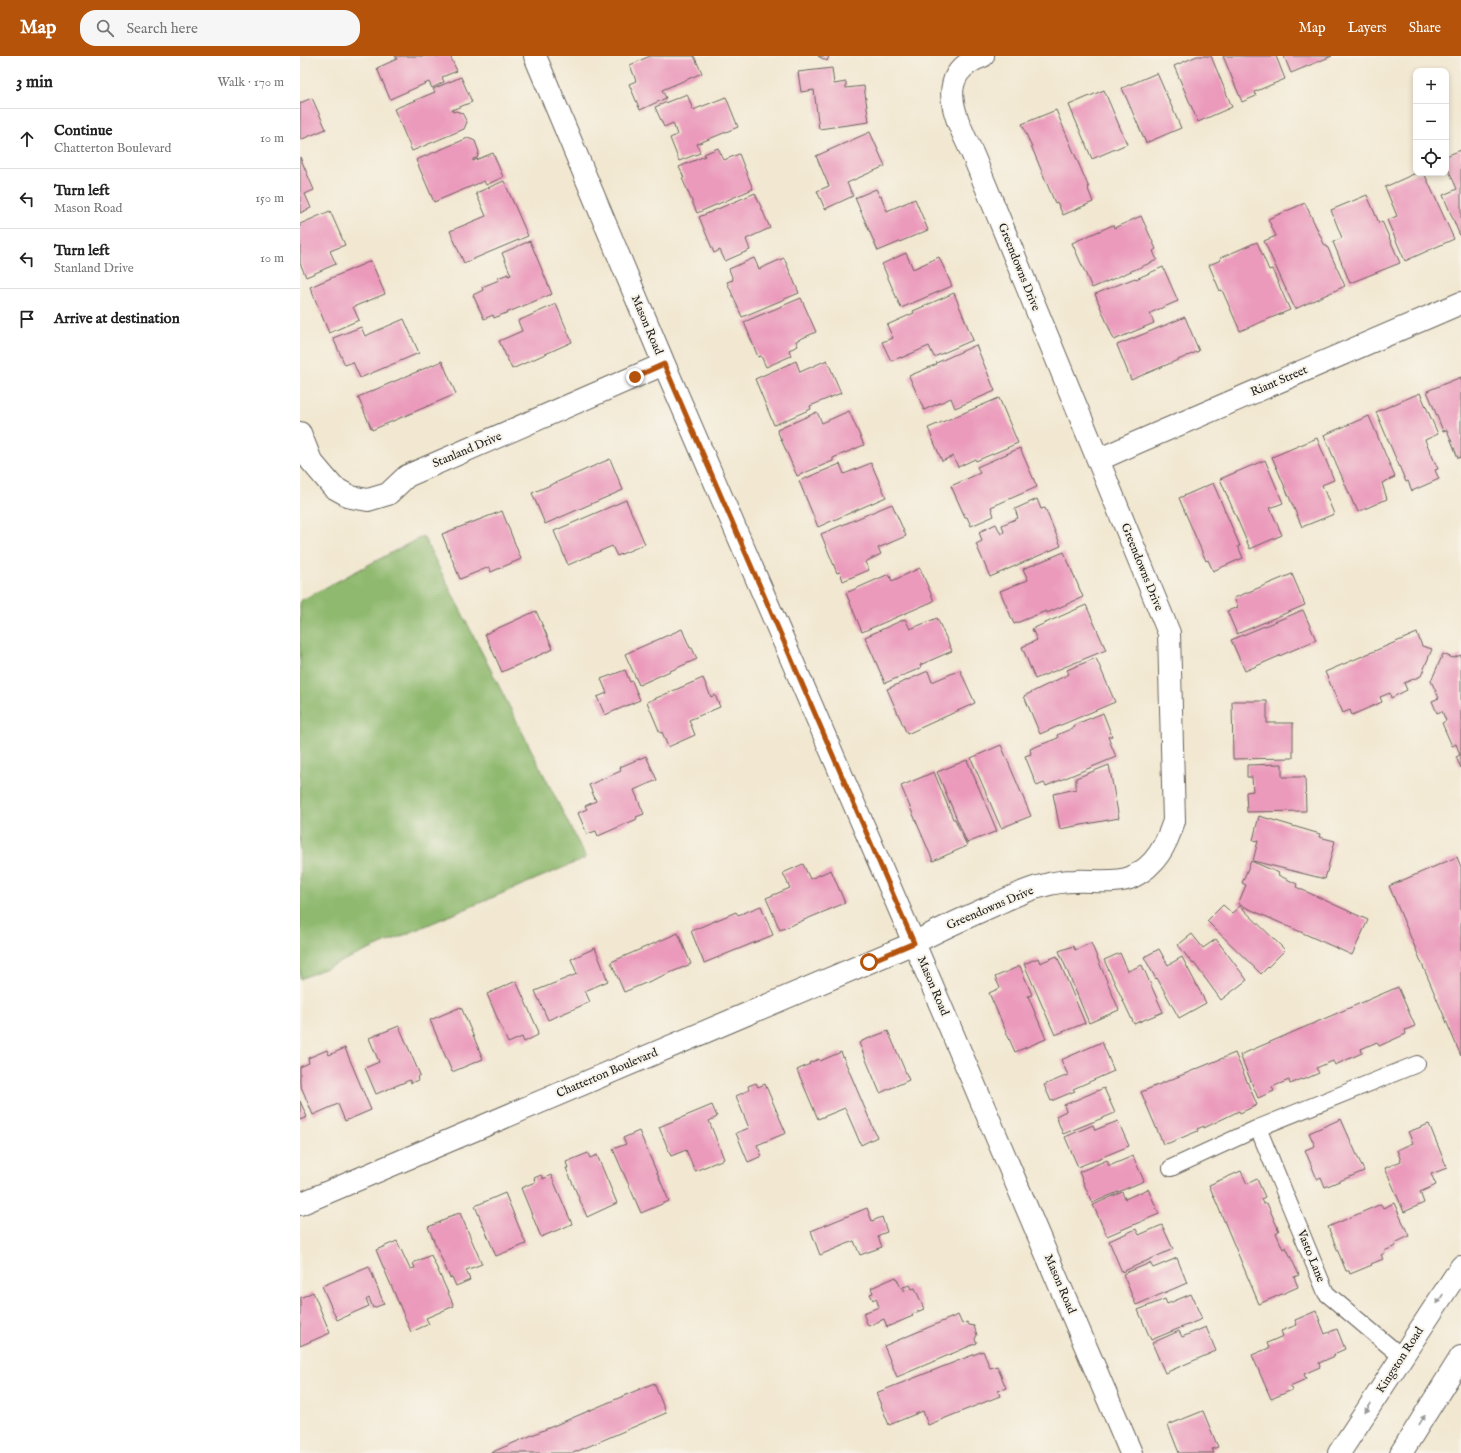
<!DOCTYPE html>
<meta charset="utf-8">
<style>
:root{--surface:#fff;--page:#f6f6f6;--text:#222;--muted:#767676;--line:#e0e0e0;--accent:#b45309}
body{margin:0;font-family:"IM FELL English",serif;background:var(--page);color:var(--text)}
.controls{position:absolute;right:12px;top:12px;display:grid;overflow:hidden;border-radius:8px;box-shadow:0 2px 6px #0003}
.controls button{width:36px;height:36px;display:grid;place-items:center;padding:0;border:0;border-bottom:1px solid var(--line);background:var(--surface);color:var(--text);font:20px sans-serif}
.stop{position:absolute;width:12px;height:12px;margin:-9px;border:3px solid #b45309;border-radius:50%;background:#fff}
.stop.end{background:#b45309;border-color:#fff;box-shadow:0 1px 4px #0008}
.list{margin:0;padding:0;list-style:none}
h2{display:flex;justify-content:space-between;align-items:center;height:52px;margin:0;padding:0 16px;font-size:17px}
h2 small{font-size:13px;font-weight:400;color:var(--muted)}
.list li{display:grid;grid-template-columns:26px 1fr auto;gap:12px;align-items:center;box-sizing:border-box;height:60px;padding:0 16px;border-top:1px solid var(--line)}
.list b{display:block;font-size:15px;white-space:nowrap}
.list p{margin:0;font-size:13px;white-space:nowrap;color:var(--muted)}
.list em{font-size:13px;font-style:normal;color:var(--muted)}
.icon{flex:none;width:22px;height:22px;fill:none;stroke:currentColor;stroke-width:2;stroke-linecap:round;stroke-linejoin:round}
.map{position:relative;flex:none;width:1161px;height:1397px;overflow:hidden}
header{display:flex;align-items:center;gap:24px;box-sizing:border-box;height:56px;padding:0 20px;background:var(--accent);color:#fff}
header strong{font-size:19px}
nav{display:flex;gap:22px;margin-inline-start:auto;font-size:14px}
.search{width:280px;height:36px;background:var(--page);display:flex;align-items:center;gap:10px;box-sizing:border-box;padding:0 14px;border-radius:16px;color:var(--muted);font-size:15px}
main{display:flex}
aside{flex:1;background:var(--surface)}
.map>svg:first-child{display:block}
.forest{fill:#90b96f;stroke:#566a46}
.building{fill:#eb9abb}
.lines{fill:none;stroke-linecap:round;stroke-linejoin:round}
.service-casing{stroke:#67635c;stroke-width:18}
.minor-casing{stroke:#67635c;stroke-width:24}
.primary-casing{stroke:#67635c;stroke-width:24}
.service{stroke:#fff;stroke-width:16}
.minor{stroke:#fff;stroke-width:22}
.primary{stroke:#fff;stroke-width:22}
.oneway{fill:#999}
.route{stroke:#b45309;stroke-width:5}
.labels{text-anchor:middle;dominant-baseline:central;stroke-width:4;stroke-linejoin:round;paint-order:stroke}
.street-label{font-size:12px;fill:#1c1c1c;stroke:#f7f3e8}
</style>
<header>
<strong>Map</strong>
<div class="search"><svg class="icon" aria-label="search" viewBox="0 0 24 24"><circle cx="10" cy="10" r="6"/><path d="M15 15l6 6"/></svg>Search here</div>
<nav><a>Map</a><a>Layers</a><a>Share</a></nav>
</header>
<main>
<aside>
<h2>3 min<small>Walk · 170 m</small></h2>
<ul class="list">
<li><svg class="icon" aria-label="ahead" viewBox="0 0 24 24"><path d="M12 20V5M6 11l6-6 6 6"/></svg><div><b>Continue</b><p>Chatterton Boulevard</p></div><em>10 m</em></li>
<li><svg class="icon" aria-label="left" viewBox="0 0 24 24"><path d="M17 20v-9H6M10 6l-5 5 5 5"/></svg><div><b>Turn left</b><p>Mason Road</p></div><em>150 m</em></li>
<li><svg class="icon" aria-label="left" viewBox="0 0 24 24"><path d="M17 20v-9H6M10 6l-5 5 5 5"/></svg><div><b>Turn left</b><p>Stanland Drive</p></div><em>10 m</em></li>
<li><svg class="icon" aria-label="arrive" viewBox="0 0 24 24"><path d="M6 21V4h12l-3 4 3 4H6"/></svg><div><b>Arrive at destination</b></div></li>
</ul>
</aside>
<div class="map">
<svg width="1161" height="1397" viewBox="0 0 1161 1397">
<rect width="100%" height="100%" fill="#f7f3e8"/>
<filter id="ink" filterUnits="userSpaceOnUse"><feTurbulence type="fractalNoise" baseFrequency=".025" numOctaves="2"/><feDisplacementMap in="SourceGraphic" scale="8" xChannelSelector="R" yChannelSelector="G"/><feConvolveMatrix kernelMatrix="1 2 1 2 8 2 1 2 1" color-interpolation-filters="sRGB"/></filter>
<filter id="wash" filterUnits="userSpaceOnUse"><feTurbulence type="fractalNoise" baseFrequency=".012" numOctaves="4" result="noise"/><feDisplacementMap in="SourceGraphic" scale="16" xChannelSelector="R" yChannelSelector="G"/><feGaussianBlur stdDeviation="0.9" result="paint"/><feColorMatrix in="noise" values="0 0 0 0 0 0 0 0 0 0 0 0 0 0 0 0 0 1.4 0 .05"/><feComposite in="paint" operator="in"/></filter>
<g filter="url(#wash)">
<rect width="100%" height="100%" fill="#f2e8d2"/>
<path class="forest" d="M123,480L286,802L0,923V545Z"/>
<g id="blocks">
<path class="building" d="M95,0H150L157,15L142,21L144,26L132,32L129,26L90,43L77,12L97,3Z
M350,0H394L402,17L362,34L366,42L340,54L329,28L336,25L330,9Z
M518,0H529L527,5Z
M897,0H911L932,51L898,66L874,10Z
M923,0H976L985,23L954,36L956,40L942,46Z
M984,0H1032L991,17Z
M532,12L534,28L546,26V32L564,30L569,66L519,73L514,34L501,36L498,16Z
M857,17L881,72L846,87L822,32Z
M161,21L172,46L152,54L153,56L156,55L162,57L167,66L164,73L112,95L94,53L135,36L133,33Z
M804,34L827,88L792,103L769,49Z
M387,38L393,54L426,41L438,71L397,88L400,97L379,105L370,82L377,79L373,67L364,71L355,51Z
M12,42L26,73L0,84V47Z
M756,54L789,132L788,133L793,146L763,159L757,146L755,147L722,68Z
M570,76L585,110L547,127L553,140L525,153L517,135L529,130L516,100Z
M168,82L175,85L179,96L177,102L173,103V105L193,97L203,121L186,129L184,125L134,146L116,104Z
M418,92L424,104L439,98L453,133L397,157L382,122H384L379,111L405,100L404,98Z
M1161,94V182L1143,139L1157,133L1146,108V100Z
M0,101L14,134L5,138L11,152L0,157Z
M1116,117H1124L1154,183L1105,205L1087,164L1097,160L1085,131Z
M204,125L228,180L164,207L150,175L186,160L176,137Z
M576,133L580,141L581,140L587,155L615,143L628,174L578,195L555,142Z
M455,137L470,172L446,183L450,194L425,205L420,194L414,197L399,161Z
M1067,139L1079,167L1082,165L1100,207L1050,227L1033,186L1042,182L1031,154Z
M1005,147L1025,190H1027L1045,230L995,253L964,185L976,180L968,163Z
M30,155L45,189L30,195L36,208L6,221L0,207V168Z
M841,160L856,193L853,195L857,204L792,232L772,187L813,169L814,172Z
M230,185L252,238L194,262L193,259L184,263L173,239L183,234L182,231L199,224L198,222L208,218V220L211,219L202,197Z
M957,186L969,214L972,213L990,254L940,275L922,234L920,235L909,209L921,204L920,202Z
M606,197L613,213L639,201L652,230L601,252L582,208Z
M454,202L459,213L484,202L499,237L442,261L427,226L433,224L429,213Z
M71,205L85,238L53,251L59,264L29,277L10,231Z
M863,211L878,245L850,257L854,267L814,284L795,238L835,222L836,223Z
M654,237L673,284L634,301L629,290L601,302V301L591,305L582,286L593,282L587,269L614,257L613,255Z
M501,242L516,276L496,285L498,290L489,294L491,300L466,311L461,300L458,301L444,266Z
M256,248L272,286L212,313L199,285L222,275L218,265Z
M885,261L899,295L831,324L817,289Z
M104,263L119,297L60,322L53,306L45,309L33,282L61,271L65,280Z
M676,289L695,335L655,352L651,342L624,354L609,320L637,308L636,307Z
M527,304L541,337L510,350L511,353L474,369L455,323L496,305L500,316Z
M142,305L156,338L72,374L58,341Z
M1161,321V401L1158,402L1147,374L1143,375L1127,335Z
M1120,337L1138,378L1125,384L1138,413L1135,414L1139,423L1112,435L1108,425L1106,426L1076,356Z
M699,342L718,387L676,405L675,403L658,411L653,400L642,405L628,372Z
M549,355L564,389L533,402V405L497,420L477,374L517,356L522,367Z
M1069,360L1095,421L1082,427L1087,443L1058,456L1055,449H1054L1024,379Z
M1017,382L1034,424L1022,429L1034,458L1002,471L972,401Z
M720,392L737,431L691,451L694,460L671,470L667,461H665L651,430L680,417L677,411Z
M310,403L323,434L245,468L232,437Z
M965,404L983,447L970,452L982,479L950,493L920,423Z
M571,407L586,441L518,471L499,425L540,408L544,418Z
M913,427L940,490H938L943,502L913,515L908,504L906,505L879,442Z
M737,443L741,453L745,452L761,490L690,521L676,488L682,485L679,476L696,468L701,478L704,476L702,469L718,462L715,453Z
M326,444L345,488L317,500L312,490L268,509L254,475Z
M592,448L606,480L578,492L581,498L565,506L569,514L543,525L540,516L537,517L521,478Z
M202,455L221,503L191,516L189,511L160,523L142,478Z
M764,496L783,541L747,557L746,555L714,568L700,535L728,524L723,513Z
M620,512L634,545L562,576L546,537L589,518L592,525Z
M992,518L1005,549L937,578L927,555L938,551L934,542Z
M786,549L806,594L735,623L722,591L737,584L732,573Z
M1003,554L1016,584L945,615L931,584Z
M236,555L253,593L202,616L185,578Z
M637,562L652,595L620,609L621,612L585,627L565,581L605,563L610,573Z
M382,573L390,592H392L397,603L339,629L325,598Z
M1117,577L1122,590L1132,593L1121,620L1104,627L1107,634L1091,642L1090,637L1080,641L1082,646L1052,659L1050,654L1043,657L1025,616Z
M1143,598L1153,602L1161,599V712L1156,701L1160,699L1156,688L1152,690L1142,667L1146,665L1142,655L1137,657L1132,645L1139,642L1131,625Z
M796,602L815,646L740,678L724,640L769,618L767,614Z
M325,614L330,626L332,625L340,644L305,659L297,641L307,637L301,623Z
M660,614L675,647L607,678L587,633L628,615L632,626Z
M403,622L411,641L415,639L420,651L389,664L395,679L368,691L362,676L360,677L347,646Z
M932,645H967V667H993V702L933,703Z
M803,657L812,680L808,681L816,701L746,730L744,727L737,730L725,700L731,698L730,693L758,682L757,679L775,671L774,669Z
M701,689L731,760L701,772L671,702Z
M346,700L357,724L334,734L344,758L336,761L337,763L298,780L296,775L287,778L278,757L287,753L285,750L296,745L289,729L321,715L320,711Z
M667,704L697,775L667,787L637,716Z
M982,708V721H1005L1006,755L947,756L946,736L953,735L952,721H947V709Z
M809,709L819,762L760,773L753,738L776,733V722Z
M634,716L653,763H655L667,790L633,805L601,730Z
M959,760L1020,778L1019,781L1035,785L1025,823L953,805L958,785L953,784Z
M1157,801L1161,811V1000L1089,830Z
M951,805L979,817L978,819L997,828L996,831L1068,864L1052,899L938,848L946,829L942,827Z
M503,808L510,823L531,814L545,847L480,874L466,842L490,832L483,817Z
M923,849L932,857L940,850L985,894L961,918L907,865Z
M461,850L473,879L404,907L391,875L436,856L438,859Z
M378,877L391,908L324,936L311,906Z
M892,878L903,892L916,883L947,924L921,944L894,907L893,908L878,889Z
M791,887L819,954L789,967L759,895L773,890L775,894Z
M295,892L308,925L285,935L290,946L248,964L235,935L277,918L271,903Z
M859,893L868,909L882,901L906,947L879,962L857,922L856,923L844,901Z
M820,897L828,915L842,909L863,956L834,968L804,904Z
M757,900L785,967L755,979L724,908L738,902L740,907Z
M720,910L732,939L728,940L746,983L715,996L689,937L700,932L695,921Z
M216,925L238,974L237,975L238,979L224,986L222,981L208,987L187,938Z
M1098,931L1115,970L1105,974L1106,978L1079,990L1077,986L1061,993L1062,997L1035,1009L1033,1005L1016,1012L1019,1017L1003,1024L1002,1023L990,1028L989,1024L972,1031L974,1035L958,1042L940,999Z
M161,951L183,1003L152,1016L130,964Z
M99,970L120,1019L117,1021L118,1024L111,1027L110,1024L76,1038L65,1012L79,1006L69,982Z
M588,975L609,1024L580,1037L559,987L562,986V985Z
M802,986L814,1015L773,1033L775,1035L751,1045L744,1029L768,1019L761,1004Z
M45,992L71,1054L45,1065L38,1048L13,1059L0,1028V1011L9,1007L8,1002L27,994L29,999Z
M541,996L577,1081L561,1089L545,1052L518,1063L497,1014L510,1008L509,1007L519,1003L520,1005Z
M935,997L957,1049L940,1057L939,1055L904,1072V1070L897,1073L898,1075L869,1087L863,1088L841,1036Z
M456,1027L458,1031L465,1028L486,1077L457,1089L462,1100L448,1106L436,1077L449,1072L436,1040L449,1034L448,1030Z
M804,1032L815,1057L763,1078L756,1060L766,1055L764,1049Z
M0,1045L7,1061L0,1064Z
M412,1049L417,1061L409,1065L424,1103L395,1115L386,1094L371,1100L359,1071Z
M1041,1063L1064,1115L1025,1131L1021,1121L1017,1123L1005,1094L1015,1090L1009,1077Z
M818,1065L829,1090L778,1111L765,1081L793,1069L795,1074Z
M1129,1068L1147,1112L1131,1118L1136,1129L1120,1136L1124,1147L1104,1156L1085,1112L1101,1105L1097,1094L1113,1087L1108,1076Z
M339,1075L369,1145L341,1157L313,1093L326,1088L323,1082Z
M288,1097L290,1102L297,1099L317,1147L287,1161L266,1112H268L266,1106Z
M833,1100L844,1125L792,1147L779,1116L807,1104L809,1110Z
M941,1115L947,1128L957,1123L965,1141L961,1143L963,1148L967,1147L979,1175L976,1177L983,1193L986,1191L999,1219L994,1221L998,1231L959,1248L909,1129Z
M241,1119L243,1123L251,1119L272,1168L241,1181L221,1132L235,1126L234,1122Z
M848,1133L859,1158L807,1180L793,1149L822,1136L825,1143Z
M205,1137L226,1188L196,1200L175,1150Z
M1094,1147L1109,1180L1095,1187L1096,1190L1084,1195L1085,1197L1081,1199L1083,1203L1071,1208L1072,1209L1050,1218L1049,1215H1046L1028,1171L1081,1148L1083,1152Z
M567,1152L572,1165L582,1161L587,1176L579,1179V1181H578L582,1191L560,1199L554,1185L520,1199L511,1175Z
M160,1157L182,1208L166,1214L170,1224L156,1230L152,1221L150,1222L128,1171L147,1163V1161Z
M862,1169L873,1193L822,1216L809,1185L836,1173L839,1179Z
M97,1185L110,1213L115,1212L113,1207L131,1199L154,1250L126,1262L129,1268L111,1276L76,1194Z
M877,1202L887,1227L836,1249L823,1218L850,1207L853,1212Z
M69,1210L84,1248L73,1252L69,1242L66,1244L69,1250L37,1264L22,1230Z
M596,1221L603,1236L605,1235L603,1231L610,1229L612,1233L615,1232L624,1253L612,1258L613,1260L587,1271L584,1263L568,1270L563,1257L579,1251L576,1242L573,1244L570,1238L573,1237L571,1232Z
M13,1236L30,1277L0,1290V1242Z
M891,1238L902,1263L851,1284L838,1254L865,1243L867,1248Z
M1016,1255L1025,1278L1037,1273L1045,1293L1034,1298L1035,1300L1019,1307L1020,1311L1004,1318L1006,1323L990,1330L992,1334L971,1343L952,1299L969,1292L967,1287L983,1280L981,1275L997,1269L995,1264Z
M658,1259L662,1268L667,1266L669,1269L674,1270L677,1279L675,1283L677,1287L597,1321L584,1290Z
M906,1271L916,1295L865,1317L852,1287L879,1275L882,1281Z
M683,1295L690,1312L697,1310L706,1332L698,1335L700,1340L628,1369L623,1355L589,1369L576,1337Z
M354,1327L366,1357L273,1397H190Z
M903,1355L918,1391L912,1393L914,1397H879L868,1369Z"/>
</g>
</g>
<g filter="url(#ink)">
<use href="#blocks" fill-opacity="0" stroke="#67635c" stroke-width="1"/>
<g class="lines">
<defs>
<path id="service" d="M958,1072L1026,1237L1102,1301
M871,1112L958,1072L1117,1008"/>
<path id="minor" d="M235,0L364,308L614,887L831,1397
M0,377L11,405L33,431L51,441L68,444L88,438L107,420L364,308
M798,404L838,386L1161,247
M0,1148L614,887C640,873 667,861 694,849C709,842 725,834 742,830C752,827 764,825 775,825C790,824 818,828 832,821C856,810 866,789 874,765L869,577L673,99C657,64 631,19 683,0"/>
<path id="primary" d="M1039,1397L1161,1211
M1101,1397L1161,1301"/>
</defs>
<use href="#service" class="service-casing"/>
<use href="#minor" class="minor-casing"/>
<use href="#primary" class="primary-casing"/>
<use href="#service" class="service"/>
<use href="#minor" class="minor"/>
<use href="#primary" class="primary"/>
</g>
<defs><path id="oneway-solid" d="M-6-.8H1V-3.2L6.5 0L1 3.2V.8H-6Z"/></defs>
<g class="oneway">
<use href="#oneway-solid" transform="translate(1140 1243) rotate(123)"/>
<use href="#oneway-solid" transform="translate(1068 1352) rotate(123)"/>
<use href="#oneway-solid" transform="translate(1122 1364) rotate(-58)"/>
</g>
</g>
<g class="lines" filter="url(#ink)">
<path class="route" d="M335,321L364,308L614,887L569,906"/>
</g>
<g class="labels">
<g class="street-label">
<text transform="translate(719 211) rotate(68)">Greendowns Drive</text>
<text transform="translate(347 269) rotate(67)">Mason Road</text>
<text transform="translate(979 325) rotate(-23)">Riant Street</text>
<text transform="translate(167 394) rotate(-23)">Stanland Drive</text>
<text transform="translate(842 511) rotate(68)">Greendowns Drive</text>
<text transform="translate(690 852) rotate(-23)">Greendowns Drive</text>
<text transform="translate(633 930) rotate(67)">Mason Road</text>
<text transform="translate(307 1017) rotate(-23)">Chatterton Boulevard</text>
<text transform="translate(1011 1200) rotate(68)">Vasto Lane</text>
<text transform="translate(760 1228) rotate(67)">Mason Road</text>
<text transform="translate(1100 1304) rotate(-57)">Kingston Road</text>
</g>
</g>
</svg>
<div class="controls">
<button>+</button>
<button>−</button>
<button><svg class="icon" aria-label="locate" viewBox="0 0 24 24"><circle cx="12" cy="12" r="6"/><path d="M12 2v4M12 18v4M2 12h4M18 12h4"/></svg></button>
</div>
<div class="stop" style="left:569px;top:906px"></div>
<div class="stop end" style="left:335px;top:321px"></div>
</div>
</main>
